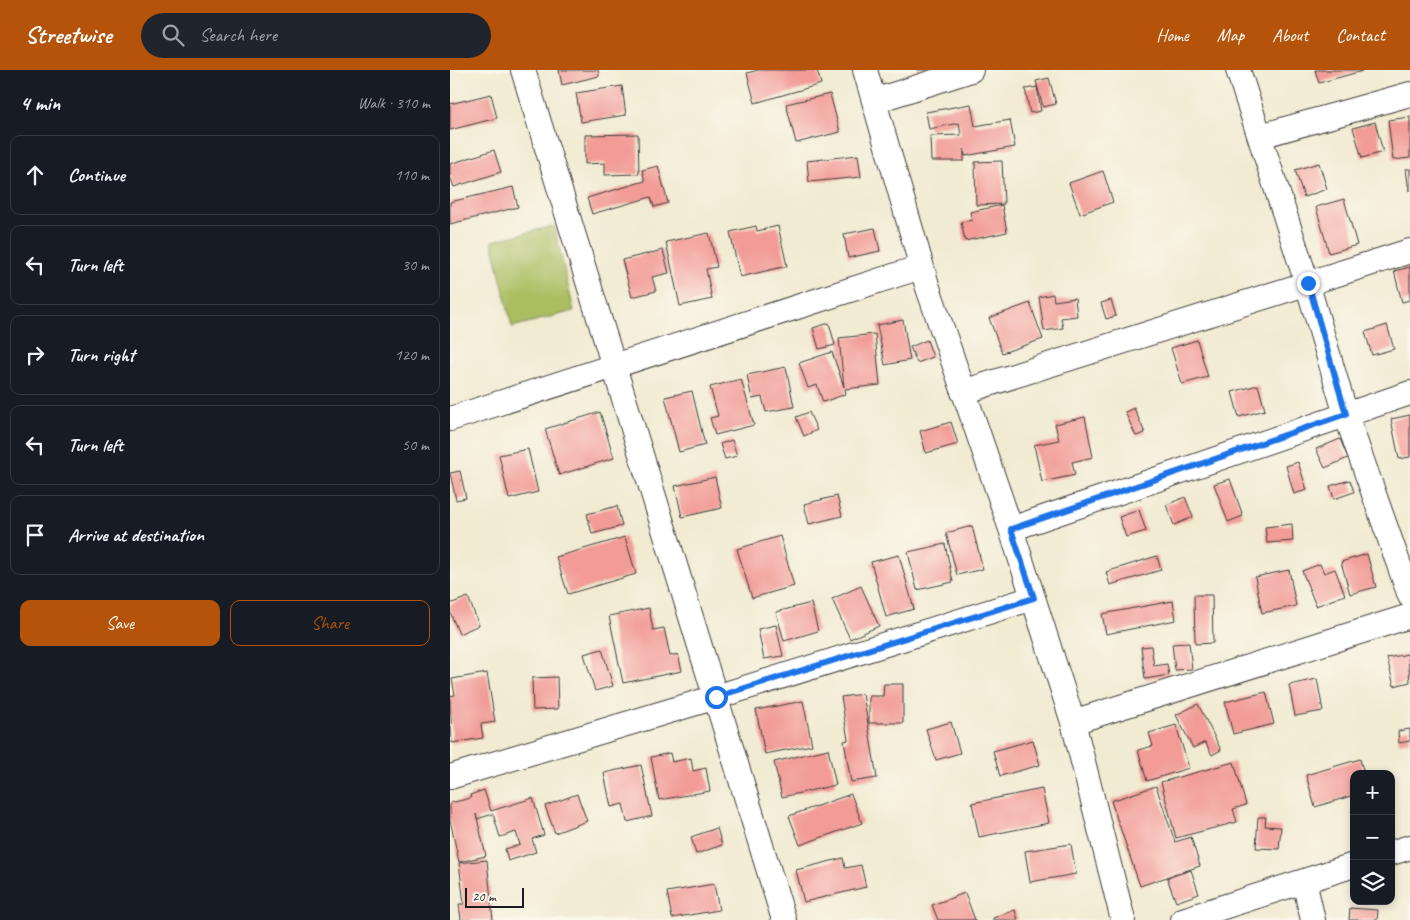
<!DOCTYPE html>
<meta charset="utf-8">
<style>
:root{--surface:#171b24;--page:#20242c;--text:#f1f3f6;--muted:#9ea1a6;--line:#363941;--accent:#b45309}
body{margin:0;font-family:Caveat,sans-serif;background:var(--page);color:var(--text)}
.controls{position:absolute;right:15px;bottom:15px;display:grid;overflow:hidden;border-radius:10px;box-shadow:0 2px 8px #0003}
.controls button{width:45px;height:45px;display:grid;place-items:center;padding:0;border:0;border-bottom:1px solid var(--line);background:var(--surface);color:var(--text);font:25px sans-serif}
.scale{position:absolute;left:15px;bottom:12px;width:59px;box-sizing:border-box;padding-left:5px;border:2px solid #1c1c1c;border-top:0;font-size:14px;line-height:18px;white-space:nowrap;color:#1c1c1c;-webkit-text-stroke:4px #fbf7ec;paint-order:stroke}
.stop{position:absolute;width:15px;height:15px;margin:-11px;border:4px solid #1a73e8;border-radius:50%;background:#fff}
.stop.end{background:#1a73e8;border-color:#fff;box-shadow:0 1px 5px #0008}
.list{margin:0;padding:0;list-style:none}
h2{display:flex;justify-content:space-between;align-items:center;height:65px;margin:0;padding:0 20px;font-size:21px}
h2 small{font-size:16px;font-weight:400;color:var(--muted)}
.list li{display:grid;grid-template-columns:32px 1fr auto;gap:15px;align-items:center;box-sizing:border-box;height:80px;margin:0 10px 10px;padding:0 10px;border:1px solid var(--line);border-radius:10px}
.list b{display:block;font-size:19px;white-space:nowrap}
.list em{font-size:16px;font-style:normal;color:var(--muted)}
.actions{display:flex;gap:10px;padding:15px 20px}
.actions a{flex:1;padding:11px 0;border:1px solid var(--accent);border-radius:10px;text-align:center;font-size:18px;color:var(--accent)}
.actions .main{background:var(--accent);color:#fff}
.icon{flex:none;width:28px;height:28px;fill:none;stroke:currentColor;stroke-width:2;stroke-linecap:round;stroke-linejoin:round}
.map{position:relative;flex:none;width:960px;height:850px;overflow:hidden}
header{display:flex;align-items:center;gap:30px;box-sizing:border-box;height:70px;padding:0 25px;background:var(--accent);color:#fff}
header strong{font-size:24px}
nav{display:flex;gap:28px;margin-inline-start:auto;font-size:18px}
.search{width:350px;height:45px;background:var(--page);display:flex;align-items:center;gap:12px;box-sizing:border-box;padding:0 18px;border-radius:28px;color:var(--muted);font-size:19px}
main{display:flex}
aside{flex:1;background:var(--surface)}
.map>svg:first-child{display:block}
.park{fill:#aabd61;stroke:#636c3e}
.building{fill:#f29b97}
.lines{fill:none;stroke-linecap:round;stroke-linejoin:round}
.minor-casing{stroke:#3c3b37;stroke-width:26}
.minor{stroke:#fff;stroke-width:24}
.route{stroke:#1a73e8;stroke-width:6}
</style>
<header>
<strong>Streetwise</strong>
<div class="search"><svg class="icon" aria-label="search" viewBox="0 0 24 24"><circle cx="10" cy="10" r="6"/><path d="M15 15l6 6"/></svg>Search here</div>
<nav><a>Home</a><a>Map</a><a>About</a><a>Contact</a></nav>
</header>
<main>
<aside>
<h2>4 min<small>Walk · 310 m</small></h2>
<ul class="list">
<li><svg class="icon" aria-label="ahead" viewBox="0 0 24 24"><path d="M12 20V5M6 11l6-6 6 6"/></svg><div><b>Continue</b></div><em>110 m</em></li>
<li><svg class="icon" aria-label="left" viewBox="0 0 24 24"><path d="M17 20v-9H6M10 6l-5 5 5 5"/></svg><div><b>Turn left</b></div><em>30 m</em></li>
<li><svg class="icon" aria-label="right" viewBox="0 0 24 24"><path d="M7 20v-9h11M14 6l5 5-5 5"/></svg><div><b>Turn right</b></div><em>120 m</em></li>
<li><svg class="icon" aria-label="left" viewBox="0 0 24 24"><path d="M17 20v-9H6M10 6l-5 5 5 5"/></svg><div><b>Turn left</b></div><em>50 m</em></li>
<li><svg class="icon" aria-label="arrive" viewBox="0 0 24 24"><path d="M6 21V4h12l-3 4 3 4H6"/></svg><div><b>Arrive at destination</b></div></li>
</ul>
<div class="actions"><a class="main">Save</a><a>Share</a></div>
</aside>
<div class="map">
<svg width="960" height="850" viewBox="0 0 960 850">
<rect width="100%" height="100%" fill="#fbf7ec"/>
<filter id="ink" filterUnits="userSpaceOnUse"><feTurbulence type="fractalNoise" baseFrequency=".02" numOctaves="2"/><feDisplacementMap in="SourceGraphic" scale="10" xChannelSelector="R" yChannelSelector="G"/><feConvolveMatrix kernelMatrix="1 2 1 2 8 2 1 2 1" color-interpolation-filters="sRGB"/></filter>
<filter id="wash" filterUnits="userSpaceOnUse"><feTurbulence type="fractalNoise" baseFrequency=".0096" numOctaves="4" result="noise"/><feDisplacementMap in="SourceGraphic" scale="20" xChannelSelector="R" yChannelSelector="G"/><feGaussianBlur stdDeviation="1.12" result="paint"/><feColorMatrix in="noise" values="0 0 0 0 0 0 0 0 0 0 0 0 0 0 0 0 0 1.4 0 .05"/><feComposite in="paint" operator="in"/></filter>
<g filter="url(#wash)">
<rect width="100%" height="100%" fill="#f1ebd2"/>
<path class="park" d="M104,156L124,241L62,257L42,171Z"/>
<g id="blocks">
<path class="building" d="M109,0H148L149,6L112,15Z
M308,0H367L371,14L305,33L297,3Z
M467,0H483L469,5Z
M865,0H912V1L869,13Z
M599,8L606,34L593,37L586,11Z
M172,16L176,45L131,52L126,23Z
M587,17L591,41L580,43L575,19Z
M41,24L47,48L0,60V34Z
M380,24L390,62L346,73L336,34Z
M521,34L525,56L560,50L565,77L515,86L514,79V91H481L480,66L511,65L509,53L479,59L476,42Z
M960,47V88L943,90L938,50Z
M925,52L933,82L912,88L903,58Z
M188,64L189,104L155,105V93L135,94V65Z
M44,80L51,102L4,117L0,106V94Z
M408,85L411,107L359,112L357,91Z
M552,91L554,134L526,135L525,92Z
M869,93L877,119L854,127L845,100Z
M208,96L218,133L204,137L201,127L142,144L137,128L195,111L192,100Z
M956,99H960V121H959Z
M653,101L663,132L630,144L619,113Z
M63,117L68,137L0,154V132Z
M894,129L907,175L879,183L866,137Z
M552,135L557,162L515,171L511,152L522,150L520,142Z
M306,156L307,161L328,156L337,196L290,207L280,162Z
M425,158L430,181L398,188L394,164Z
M259,163L267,197L256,199L262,229L230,236L216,172Z
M213,180L219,203L202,207L206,221L182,227L172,190Z
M960,197V230L952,232L944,201Z
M603,224L604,231L625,228L627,246L611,248L613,258L594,261L589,227Z
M661,230L666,246L656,249L651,233Z
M580,233L593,269L552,283L539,248Z
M453,250L460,290L435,295L427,255Z
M379,253L385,275L369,279L363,258Z
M937,255L944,279L922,285L915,262Z
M425,264L430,315L395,319L396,324L373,332L367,315L358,318L349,293L382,282L394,317L389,268Z
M477,270L483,287L467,293L460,277Z
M747,270L758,307L732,314L721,278Z
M336,297L344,337L316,342L312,327L302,329L297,305Z
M291,309L304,355L265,365L260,348L268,346L260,317Z
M808,315L815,340L789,347L782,322Z
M242,321L255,375L229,382L215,327Z
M684,338L695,363L686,366L675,342Z
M150,342L164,388L109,405L95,359Z
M359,342L367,360L354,366L346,347Z
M960,345V387L949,389L941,349Z
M635,347L643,387L622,392L625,405L592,412L584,375L609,370L605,354Z
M501,352L508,374L476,383L470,361Z
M890,369L898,388L875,398L866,379Z
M282,370L287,386L275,389L270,374Z
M78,379L88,422L59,429L49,385Z
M848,392L857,420L844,424L836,396Z
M10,401L16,428L6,430L0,403Z
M265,407L272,438L232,447L225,416Z
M780,409L793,446L778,452L764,414Z
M900,410L904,422L884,429L880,416Z
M387,426L392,446L359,454L354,434Z
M735,427L743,447L724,455L716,435Z
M167,436L172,456L142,464L137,444Z
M689,440L696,461L676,467L669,447Z
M842,454L843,471L817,473L815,457Z
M522,456L533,499L507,505L496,463Z
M330,466L344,516L302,528L287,479Z
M175,467L186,504L118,524L106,487Z
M495,474L503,512L467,520L458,482Z
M917,484L926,517L900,524L891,492Z
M449,485L464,539L436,547L421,492Z
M707,486L711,500L660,515L656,502Z
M870,494L874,503L885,499L895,525L866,536L852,501Z
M839,500L846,536L812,543L805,507Z
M411,516L429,556L400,569L382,529Z
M744,525H762L763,573L745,574Z
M18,527L29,555L9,564L0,542V534Z
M723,531L726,550L656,564L652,544Z
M361,533L368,561L334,571L326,542Z
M199,538L203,560L214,558L220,586L228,584L232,601L173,613L159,546Z
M326,555L333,586L314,589L308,559Z
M739,573L742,599L725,600L722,574Z
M701,576L704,596L717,594L719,605L695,609L691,577Z
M152,579L163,616L145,621L134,584Z
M958,584L960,612L944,616L937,588Z
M37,603L45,652L31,654L33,668L2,673L0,626L5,625L2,609Z
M107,607L108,639L83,640L82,608Z
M867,609L873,641L845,646L839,615Z
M434,614H453V653H419V626H433Z
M816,622L824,654L783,664L775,632Z
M413,624L427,708L401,712L394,671L398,670L391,627Z
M353,631L362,675L315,684L306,640Z
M748,634L771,680L762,685L755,672L743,678L726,645Z
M501,652L510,683L486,690L476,659Z
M726,655L739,698L697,711L688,680L703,676L699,663Z
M960,659V671L949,673L948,661Z
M583,670L590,695L550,706L543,681Z
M378,679L386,715L332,727L324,692Z
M220,683L222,692L241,688L243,701L256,698L260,721L209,730L201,687Z
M910,689L914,704H904V725L865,737L856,705Z
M784,692L796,735L783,739L787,752L726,768L711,712Z
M191,695L202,746L177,752L173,734L161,737L154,703Z
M706,716L725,772L741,767L750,796L690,816L661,731Z
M592,719L599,753L529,767L522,733Z
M34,720L41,741L83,728L94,765L82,769L86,782L58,791L55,779L70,775L66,762L50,767L43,744L27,749L26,744L36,786L9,792L0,750V733L21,728L20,725Z
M127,724L137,751L105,763L95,736Z
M401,724L412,753L350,775L339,746Z
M808,747H816L815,756L831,757L829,779L806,778Z
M267,758L272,775L246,784L241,767Z
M621,774L626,804L580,812L575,781Z
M393,788L395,798L411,795L416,817L354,832L346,800Z
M37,790L43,850H11L9,834H14L9,793Z
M741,800L749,824L726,832L717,808Z
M264,814L269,840L222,848L217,822Z
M515,823L525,850H488L482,835Z
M900,838L928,840L927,850H899Z
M565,840L568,850H543V848Z"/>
</g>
</g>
<g filter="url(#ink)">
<use href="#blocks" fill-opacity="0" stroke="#3c3b37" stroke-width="1"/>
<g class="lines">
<defs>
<path id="minor" d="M73,0L334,850
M415,0L477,215L561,459L623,652L673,850
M788,0L857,213L896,345L960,526
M424,31L521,0
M810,66L960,24
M513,322L960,181
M0,349L471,197
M561,459L960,323
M623,652L960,546
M0,707L266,627L583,528
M941,783L960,777
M854,811L863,850
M733,850L904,795"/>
</defs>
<use href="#minor" class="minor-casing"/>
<use href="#minor" class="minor"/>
</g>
</g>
<g class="lines" filter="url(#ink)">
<path class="route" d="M266,627L584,528L561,459L896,344L858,213"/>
</g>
</svg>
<div class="controls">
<button>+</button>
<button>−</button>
<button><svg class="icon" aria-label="layers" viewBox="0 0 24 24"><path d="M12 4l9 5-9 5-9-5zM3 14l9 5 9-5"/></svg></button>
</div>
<div class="scale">20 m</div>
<div class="stop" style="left:266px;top:627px"></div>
<div class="stop end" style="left:858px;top:213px"></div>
</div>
</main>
